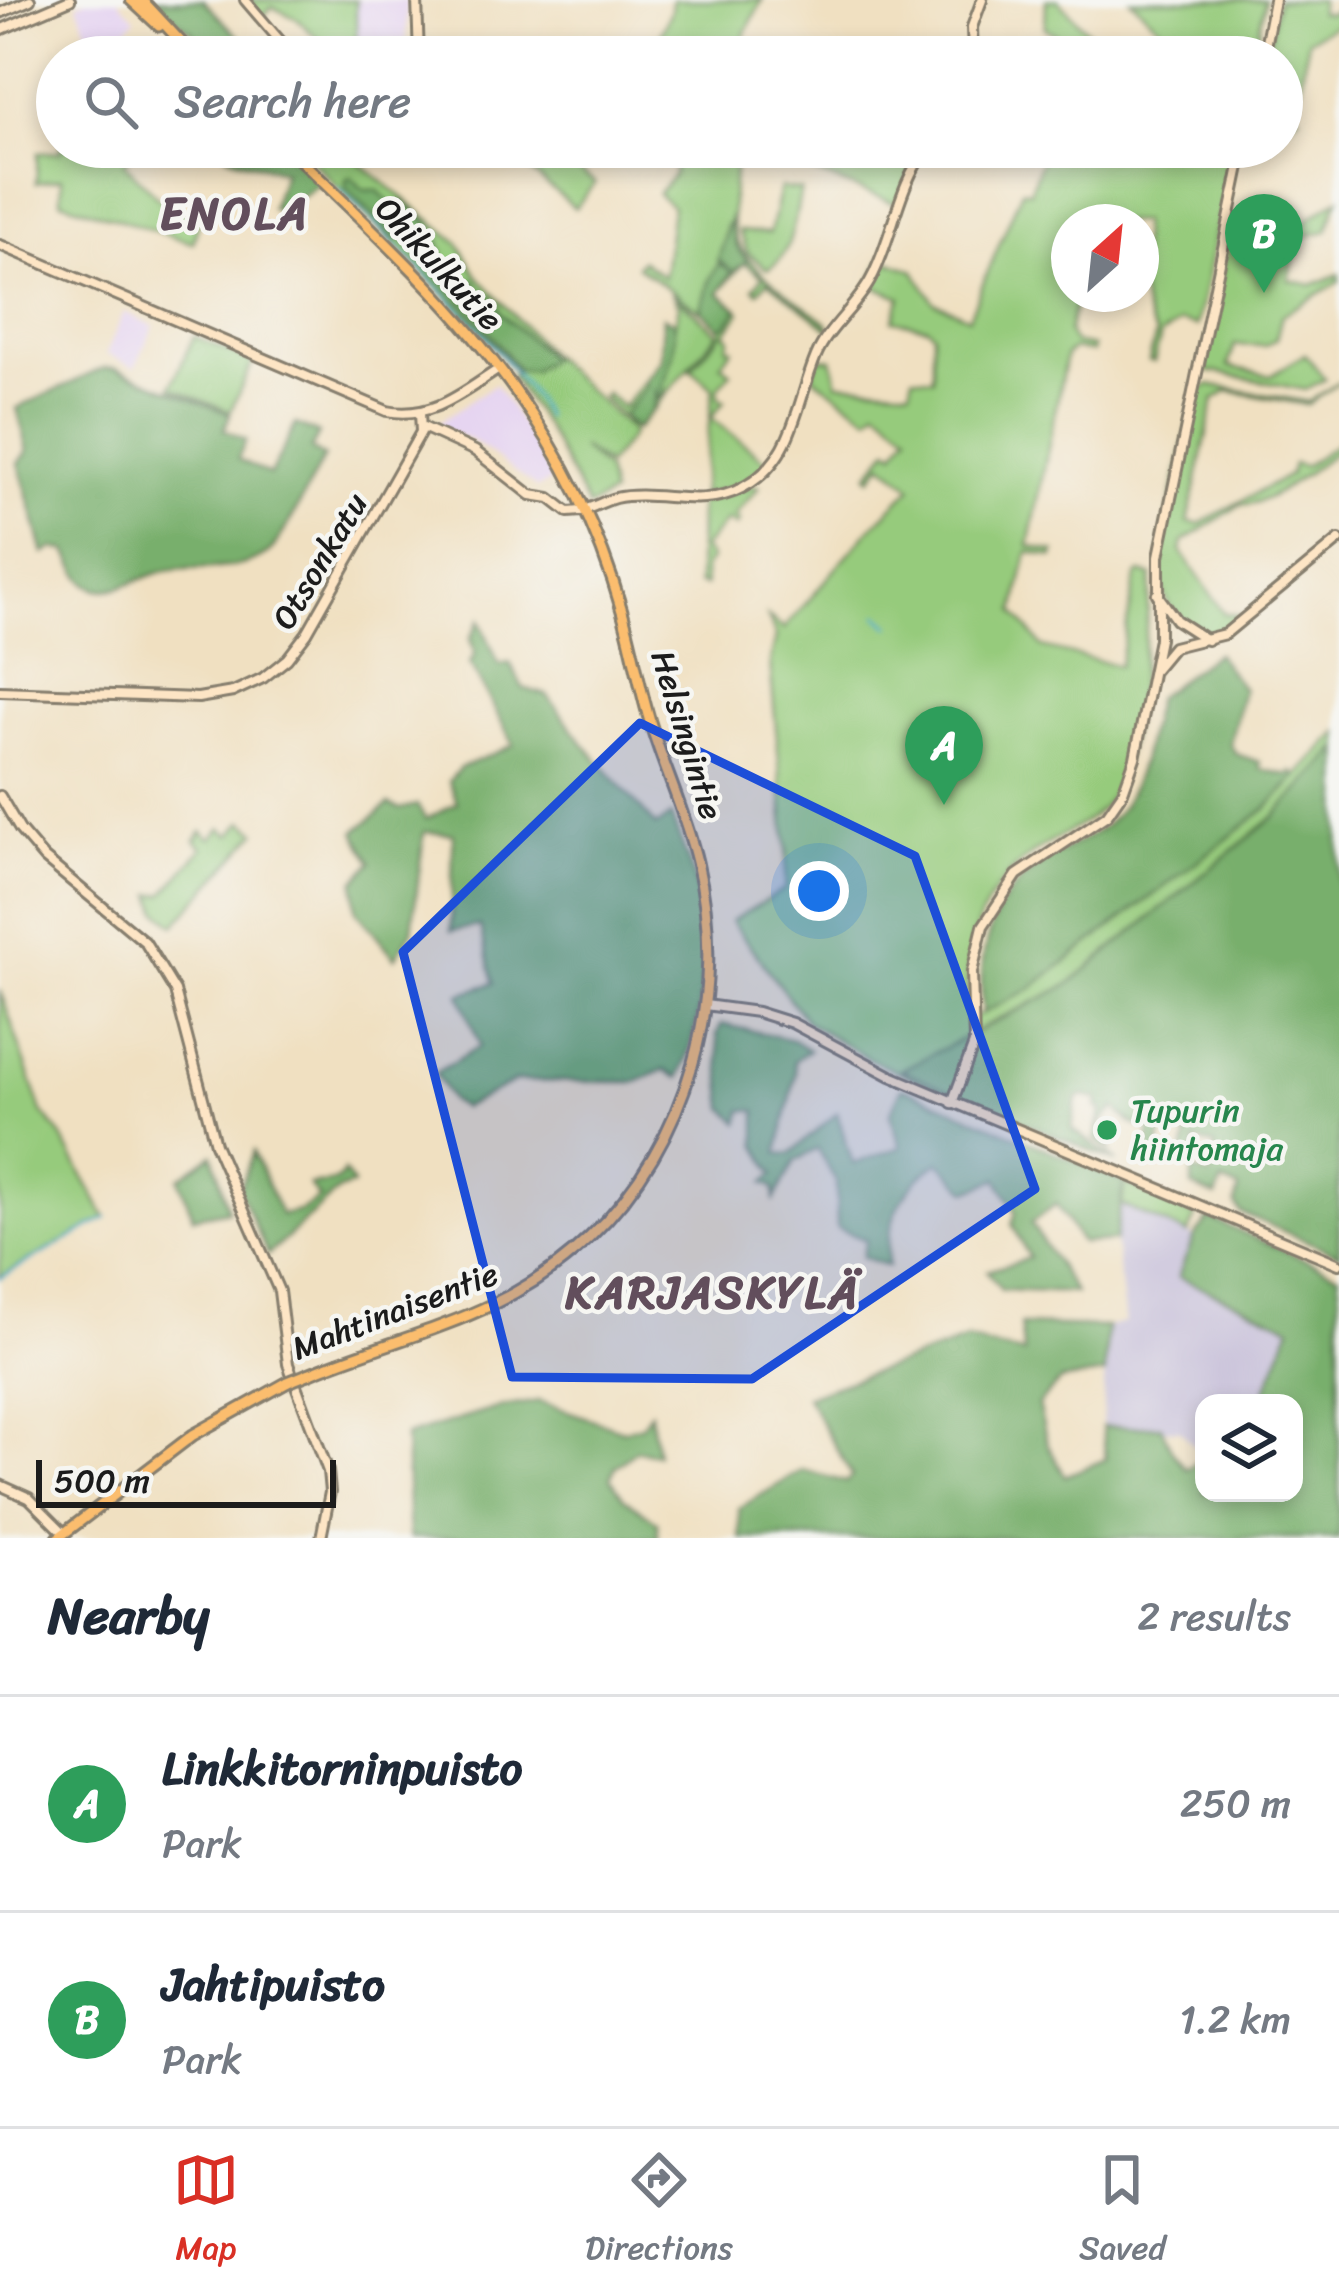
<!DOCTYPE html>
<meta charset="utf-8">
<style>
:root{--surface:#fff;--page:#f6f6f7;--text:#1f2937;--muted:#747a83;--line:#e0e1e3;--accent:#d93025}
body{margin:0;font-family:Sriracha,sans-serif;background:var(--page);color:var(--text)}
.controls{position:absolute;right:36px;bottom:36px;display:grid;overflow:hidden;border-radius:24px;box-shadow:0 6px 18px #0003}
.controls button{width:108px;height:108px;display:grid;place-items:center;padding:0;border:0;border-bottom:3px solid var(--line);background:var(--surface);color:var(--text);font:60px sans-serif}
.compass{position:absolute;left:1051px;top:204px;width:108px;height:108px;border-radius:50%;background:var(--surface);box-shadow:0 6px 18px #0003;rotate:27deg}
.scale{position:absolute;left:36px;bottom:30px;width:300px;box-sizing:border-box;padding-left:12px;border:6px solid #1c1c1c;border-top:0;font-size:33px;line-height:42px;white-space:nowrap;color:#1c1c1c;-webkit-text-stroke:9px #f6f6f2;paint-order:stroke}
.you{position:absolute;left:819px;top:891px;width:42px;height:42px;margin:-30px;border:9px solid #fff;border-radius:50%;background:#1a73e8;box-shadow:0 0 0 18px #1a73e833}
.badge{display:grid;place-items:center;width:78px;height:78px;border-radius:50%;background:var(--accent);color:#fff;font-size:39px;font-weight:700}
.pin{position:absolute;translate:-50% -99px;filter:drop-shadow(0 3px 6px #0008)}
.pin::after{content:'';position:absolute;top:63px;width:42px;height:36px;background:inherit;clip-path:polygon(0 0,100% 0,50% 100%)}
.list{margin:0;padding:0;list-style:none}
h2{display:flex;justify-content:space-between;align-items:center;height:156px;margin:0;padding:0 48px;font-size:51px}
h2 small{font-size:39px;font-weight:400;color:var(--muted)}
.list li{display:grid;grid-template-columns:78px 1fr auto;gap:36px;align-items:center;box-sizing:border-box;height:216px;padding:0 48px;border-top:3px solid var(--line)}
.list b{display:block;font-size:45px;white-space:nowrap}
.list p{margin:0;font-size:39px;white-space:nowrap;color:var(--muted)}
.list em{font-size:39px;font-style:normal;color:var(--muted)}
.icon{flex:none;width:66px;height:66px;fill:none;stroke:currentColor;stroke-width:2;stroke-linecap:round;stroke-linejoin:round}
.map{position:relative;flex:none;width:1339px;height:1538px;overflow:hidden}
.search{position:absolute;background:var(--surface);box-shadow:0 6px 18px #0003;left:36px;right:36px;top:36px;height:132px;display:flex;align-items:center;gap:30px;box-sizing:border-box;padding:0 42px;border-radius:66px;color:var(--muted);font-size:45px}
.sheet{height:588px;background:var(--surface)}
nav{display:flex;justify-content:space-around;align-items:center;box-sizing:border-box;height:168px;border-top:3px solid var(--line);background:var(--surface);font-size:33px;color:var(--muted)}
nav a{display:grid;justify-items:center;gap:6px}
nav .on{color:var(--accent)}
.map>svg:first-child{display:block}
.built{fill:#e5d3f1}
.industrial{fill:#c7c0d9}
.green{fill:#96cb7c;stroke:#59744c;stroke-width:3}
.forest{fill:#78af6c;stroke:#4a6644;stroke-width:3}
.lines{fill:none;stroke-linecap:round;stroke-linejoin:round}
.stream{stroke:#49abc8;stroke-width:3}
.secondary-casing{stroke:#867e6e;stroke-width:14}
.primary-casing{stroke:#867e6e;stroke-width:15}
.secondary{stroke:#fde5c5;stroke-width:8}
.primary{stroke:#fbbd6e;stroke-width:9}
.primary-bridge-casing{stroke:#867e6e;stroke-width:15;stroke-linecap:butt}
.primary-bridge{stroke:#fbbd6e;stroke-width:9}
.marked{fill:#1d4ed8;fill-opacity:0.2;stroke:#1d4ed8;stroke-width:9;stroke-linejoin:round}
.leisure-dot{fill:#2e9e5b;stroke:#f6f6f2;stroke-width:4.5}
.labels{text-anchor:middle;dominant-baseline:central;stroke-width:9;stroke-linejoin:round;paint-order:stroke}
.street-label{font-size:33px;fill:#1c1c1c;stroke:#f6f6f2}
.leisure-label{font-size:33px;fill:#27864d;stroke:#f6f6f2;text-anchor:start}
.district-label{font-size:45px;font-weight:bold;letter-spacing:3px;fill:#624e5c;stroke:#f6f6f2}
</style>
<div class="map">
<svg width="1339" height="1538" viewBox="0 0 1339 1538">
<rect width="100%" height="100%" fill="#f6f6f2"/>
<filter id="ink" filterUnits="userSpaceOnUse"><feTurbulence type="fractalNoise" baseFrequency=".00833" numOctaves="2"/><feDisplacementMap in="SourceGraphic" scale="24" xChannelSelector="R" yChannelSelector="G"/><feConvolveMatrix kernelMatrix="1 2 1 2 8 2 1 2 1" color-interpolation-filters="sRGB"/></filter>
<filter id="wash" filterUnits="userSpaceOnUse"><feTurbulence type="fractalNoise" baseFrequency=".004" numOctaves="4" result="noise"/><feDisplacementMap in="SourceGraphic" scale="48" xChannelSelector="R" yChannelSelector="G"/><feGaussianBlur stdDeviation="2.7" result="paint"/><feColorMatrix in="noise" values="0 0 0 0 0 0 0 0 0 0 0 0 0 0 0 0 0 1.4 0 .05"/><feComposite in="paint" operator="in"/></filter>
<g filter="url(#wash)">
<rect width="100%" height="100%" fill="#f0e0c1"/>
<path class="built" d="M86,0H118L136,19L118,37L93,45L77,4Z
M356,0H407L406,41H357Z
M124,312L154,326L135,367L106,354Z
M495,384L556,478L537,488L472,440L434,426Z"/>
<path class="industrial" d="M1122,1205L1194,1237L1178,1277L1291,1326L1261,1403H1204V1457L1180,1430L1102,1427L1107,1327L1125,1323L1115,1241Z"/>
<path class="green" d="M248,0H356L357,57H336L299,20L272,7L262,18Z
M672,0H762L746,32L740,57H686L683,53L681,57L666,54L650,57L671,11Z
M1046,0H1058L1097,41L1104,38L1123,57H1075V53L1060,46L1063,38L1045,28Z
M1131,0H1265L1254,57H1138L1162,29Z
M1277,0H1321L1319,13L1329,14L1339,8V23L1308,39L1296,112L1299,116L1289,123L1286,119L1282,121V57H1267Z
M60,147H138L124,163L159,199L172,203L171,209L200,218L193,243L61,201L62,178L36,183L38,153L60,152Z
M298,147H360L364,154L356,160L458,242L477,275L554,359L631,430L632,435L607,465L581,448L606,470L611,495L588,507L546,428L511,376L516,372L480,327Z
M546,147L595,183L575,208L528,169Z
M675,147H736C735,174 729,206 734,232C740,266 801,302 828,323L830,330L768,281L758,292L754,288L763,277L744,262L726,284L731,231L726,226L721,261L710,279L700,311L637,266L641,260L664,277L672,207L658,194L674,174Z
M815,147H917L922,149L897,204L810,171Z
M1046,147H1234L1197,326L1181,322L1161,335L1154,362L1149,361L1156,334C1134,304 1141,258 1141,222H1069V294H1077L1068,333L1074,343L1093,347L1092,352L1073,349L1066,355L1029,546L1055,552L1054,557L1028,552L1015,612L1042,647L1119,666L1136,577L1140,573L1152,576C1144,633 1138,748 1111,795C1098,818 1076,827 1054,840C980,883 963,939 968,1020L1030,989L1266,809L1339,732V748L1274,817L1068,985L969,1034L965,1060L949,1095L868,1058L807,1022L731,921L785,889L787,850L770,662L776,637L768,617L784,629L868,531L912,487L883,463L871,478L868,475L889,448L895,452L909,433L877,408L869,417L812,376L818,358L832,359L838,383L910,389L913,376L933,378V333L927,327L893,320L901,297L870,285L882,259L915,271L934,302L969,317L1022,190L1030,191Z
M780,188L801,190C795,215 793,258 767,269L748,253L739,231L770,233Z
M1339,198L1327,231L1298,238L1289,280L1312,285L1339,274V282L1282,315L1276,339L1265,346L1235,345L1228,366L1271,376L1305,354L1325,379L1305,390L1203,370L1233,217L1298,226Z
M671,292L718,333L637,429H635L602,397L606,393L623,407L661,360L658,386L666,394L662,385L679,305Z
M725,298L741,312L725,333L730,337L727,347L733,348L721,364L731,372L718,388V398L725,401L711,418L769,463L742,485L701,496L713,388L691,369L720,335Z
M194,336L253,362L230,412L171,387Z
M1339,382L1308,405L1228,391L1214,400L1188,522L1200,524C1231,504 1259,494 1290,474L1293,464L1304,466L1339,442V453H1334C1310,469 1267,508 1241,504L1183,542L1181,551L1224,613L1242,616L1216,635C1192,631 1167,613 1162,588C1154,555 1188,434 1196,393L1209,385L1309,402Z
M752,485L759,487L734,516L739,521L736,526L727,520L703,548L711,559L704,568L705,586L698,584L699,502Z
M243,821L257,832L175,925L158,911L153,894H164L203,848L195,840L202,831L211,839L221,828L231,835Z
M0,990L42,1112L60,1134L106,1218L0,1277Z
M1124,1182L1196,1217L1188,1234L1122,1205Z"/>
<path class="forest" d="M153,0H203L258,57H213L192,32Z
M234,147H283L320,183L280,211L271,209L284,172L231,157L226,154Z
M351,177L364,190H377L393,205L403,202C413,211 426,219 434,230C444,244 440,261 453,276L452,280L465,294L454,280L456,273L475,281C481,295 497,297 501,313L550,358L533,371L518,370L483,324L401,238L397,239L346,188V179Z
M730,219L736,245L747,262L732,272L719,293L738,309L726,325L719,327L701,310L710,279L719,263L732,271L718,260Z
M663,317L673,321C678,336 671,372 662,385L666,393L657,399V388L653,410L636,429L622,416L647,386L644,382L661,360Z
M115,368L230,414L224,430L246,440L238,459L270,475L296,424L319,434L311,449L324,457C313,477 282,543 267,554C235,575 200,565 166,571C143,575 115,596 94,588C80,582 74,564 67,551L54,548L44,554L19,463L28,451L17,408L104,368Z
M480,620L499,665L510,663L523,688L547,695L584,744L656,826L671,816C681,844 696,875 700,905C708,960 702,1027 679,1078L664,1070L636,1082L516,1081L462,1108L451,1101L435,1073L480,1046L460,994L494,983L480,926L451,931L453,834L424,832L412,931L395,958L356,910L355,881L372,862L355,832L389,804L400,809L417,805L426,819L457,803L449,781L460,768L514,745L470,664L475,653L470,639Z
M1216,653L1243,689L1230,744L1236,754L1260,762V769L1288,775L1292,772L1297,776L1266,809L1030,989L983,1013C976,944 993,891 1056,854C1077,843 1103,832 1118,812C1142,779 1146,736 1156,697Z
M1339,748V1255L1241,1213L1235,1205L1239,1189L1222,1182L1216,1197L1192,1187V1170L1211,1176L1215,1146L1195,1141L1192,1161L1182,1159L1187,1135L1162,1128L1157,1165L1149,1158L1150,1128L1133,1125L1115,1108L1102,1122L1101,1137L1109,1140L1110,1151L1095,1139L1102,1110L1097,1108L1098,1099L1083,1096L1077,1099L1072,1129L1117,1162L901,1070L1068,985L1274,817Z
M721,1024L793,1040L809,1050L794,1061L796,1074L778,1153L790,1154L837,1113L853,1164L901,1147L890,1114L902,1087L1124,1182L1115,1241L1081,1243L1056,1204L1031,1223L1075,1293L1001,1290L987,1271L1029,1258L1012,1224L1016,1212L998,1179L968,1191L939,1162C901,1188 886,1220 888,1266L862,1257L866,1240L837,1228L836,1182L818,1149L795,1161L775,1199L774,1187L764,1183L774,1174L757,1145V1111L743,1110L740,1123L725,1108L717,1035Z
M253,1152L281,1215L300,1211L319,1198L309,1185C322,1182 336,1187 344,1172L353,1185L339,1190L268,1255L239,1190Z
M213,1154L228,1210L193,1217L179,1178Z
M1209,1218L1339,1274V1538H740L739,1508L803,1470L846,1482L852,1476L806,1396L967,1340L1024,1354L1020,1325L1107,1327L1105,1374L1060,1381L1038,1405L1047,1443L1065,1476L1106,1459L1102,1427L1161,1426L1172,1451L1186,1469L1204,1458V1493H1294V1403H1261L1291,1326L1178,1277L1194,1237Z
M538,1401L623,1430L642,1425L650,1412L657,1454L636,1450L615,1467L611,1478L624,1498L658,1522V1538H409L405,1436L497,1408Z"/>
<g class="lines">
<path class="stream" d="M338,188L477,327L532,394L545,417
M878,615L890,626
M0,1278L107,1218"/>
</g>
</g>
<g filter="url(#ink)">
<g class="lines">
<defs>
<path id="secondary" d="M245,0L294,57
M417,0L419,57
M0,13L30,0
M0,30L70,0
M973,57L972,27L982,0
M1263,57L1274,0
M0,245L387,411C432,420 463,392 499,369
M423,427L475,451L531,495L550,498L568,512L582,511
M589,508C598,505 607,500 615,498C657,489 701,510 742,488C794,461 796,404 816,356C828,328 855,308 870,281C893,240 897,184 928,147
M1157,594L1176,620L1207,640
M1154,670L1173,647L1225,634L1339,540
M0,691L198,698L233,692L263,678L287,659L307,633L421,432L420,413
M0,796L20,830L44,858L145,942L175,991L215,1144L279,1291L288,1364L328,1471L330,1492L321,1538
M705,1005L757,1012L792,1023L891,1076L1339,1264
M952,1103L974,1044L972,972L983,926L1017,875L1107,815L1123,792L1135,758L1159,639V556L1244,147
M0,1485L29,1498L64,1533"/>
<path id="primary" d="M131,0L159,26
M142,0L195,57
M287,147C373,231 465,312 531,414C572,475 602,540 622,611C633,648 639,687 651,725C665,771 686,815 697,862C729,995 689,1142 590,1237C507,1318 410,1332 308,1374
M58,1538L193,1435L288,1382"/>
</defs>
<use href="#secondary" class="secondary-casing"/>
<use href="#primary" class="primary-casing"/>
<use href="#secondary" class="secondary"/>
<use href="#primary" class="primary"/>
<defs>
<path id="primary-bridge" d="M288,1382L308,1374"/>
</defs>
<use href="#primary-bridge" class="primary-bridge-casing"/>
<use href="#primary-bridge" class="primary-bridge"/>
</g>
</g>
<path class="marked" d="M640,723L915,856L1035,1189L752,1379L512,1377L403,952Z"/>
<circle class="leisure-dot" cx="1107" cy="1130" r="12"/>
<g class="labels">
<g class="street-label">
<text transform="translate(439 264) rotate(47)">Ohikulkutie</text>
<text transform="translate(320 561) rotate(-59)">Otsonkatu</text>
<text transform="translate(687 735) rotate(73)">Helsingintie</text>
<text transform="translate(395 1311) rotate(-21)">Mahtinaisentie</text>
</g>
<g class="leisure-label">
<text x="1131" y="1111">Tupurin<tspan x="1131" dy="38">hiintomaja</tspan></text>
</g>
<g class="district-label">
<text x="235" y="214">ENOLA</text>
<text x="713" y="1293">KARJASKYLÄ</text>
</g>
</g>
</svg>
<div class="controls">
<button><svg class="icon" aria-label="layers" viewBox="0 0 24 24"><path d="M12 4l9 5-9 5-9-5zM3 14l9 5 9-5"/></svg></button>
</div>
<svg class="compass" viewBox="-18 -18 36 36"><path d="M0-13l5 13h-10z" fill="#e53935"/><path d="M0 13l5-13h-10z" fill="#747a83"/></svg>
<div class="scale">500 m</div>
<div class="you"></div>
<div class="pin badge" style="left:944px;top:805px;background:#2e9e5b">A</div>
<div class="pin badge" style="left:1264px;top:293px;background:#2e9e5b">B</div>
<div class="search"><svg class="icon" aria-label="search" viewBox="0 0 24 24"><circle cx="10" cy="10" r="6"/><path d="M15 15l6 6"/></svg>Search here</div>
</div>
<section class="sheet">
<h2>Nearby<small>2 results</small></h2>
<ul class="list">
<li><span class="badge" style="background:#2e9e5b">A</span><div><b>Linkkitorninpuisto</b><p>Park</p></div><em>250 m</em></li>
<li><span class="badge" style="background:#2e9e5b">B</span><div><b>Jahtipuisto</b><p>Park</p></div><em>1.2 km</em></li>
</ul>
</section>
<nav>
<a class="on"><svg class="icon" aria-label="map" viewBox="0 0 24 24"><path d="M3 6l6-2 6 2 6-2v14l-6 2-6-2-6 2zM9 4v14M15 6v14"/></svg>Map</a>
<a><svg class="icon" aria-label="directions" viewBox="0 0 24 24"><path d="M12 3l9 9-9 9-9-9zM9 14v-3h6M13 9l2 2-2 2"/></svg>Directions</a>
<a><svg class="icon" aria-label="saved" viewBox="0 0 24 24"><path d="M7 4h10v16l-5-4-5 4z"/></svg>Saved</a>
</nav>
